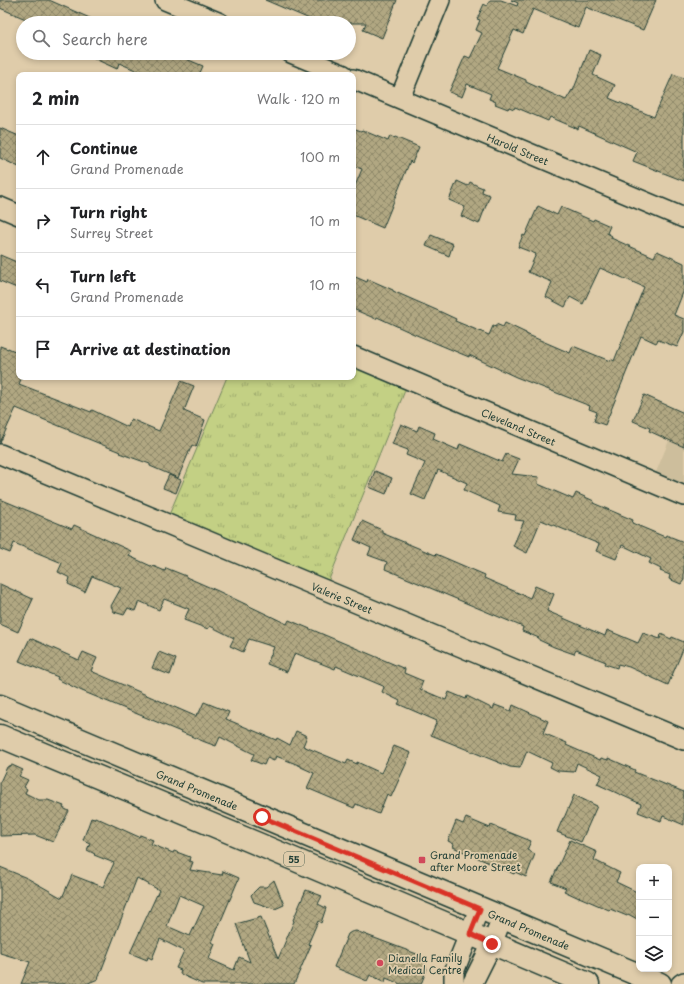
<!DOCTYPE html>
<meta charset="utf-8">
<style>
:root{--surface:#fff;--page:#f6f6f6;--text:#202124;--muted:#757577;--line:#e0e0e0}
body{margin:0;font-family:"Playpen Sans",sans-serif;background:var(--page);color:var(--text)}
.controls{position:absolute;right:12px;bottom:12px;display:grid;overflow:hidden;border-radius:8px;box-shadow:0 2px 6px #0003}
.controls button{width:36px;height:36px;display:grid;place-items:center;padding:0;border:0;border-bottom:1px solid var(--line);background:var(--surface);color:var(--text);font:20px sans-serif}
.stop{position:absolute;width:12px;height:12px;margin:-9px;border:3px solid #d93025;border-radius:50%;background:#fff}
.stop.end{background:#d93025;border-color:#fff;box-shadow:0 1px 4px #0008}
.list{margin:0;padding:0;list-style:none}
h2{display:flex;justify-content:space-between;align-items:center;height:52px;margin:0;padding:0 16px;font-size:17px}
h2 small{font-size:13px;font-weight:400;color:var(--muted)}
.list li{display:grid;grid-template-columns:26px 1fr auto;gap:12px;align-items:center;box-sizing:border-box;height:64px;padding:0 16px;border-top:1px solid var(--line)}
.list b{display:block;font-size:15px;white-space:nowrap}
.list p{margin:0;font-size:13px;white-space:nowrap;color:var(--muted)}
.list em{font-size:13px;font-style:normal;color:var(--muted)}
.icon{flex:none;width:22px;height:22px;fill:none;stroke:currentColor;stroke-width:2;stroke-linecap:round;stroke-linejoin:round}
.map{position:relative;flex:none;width:684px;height:984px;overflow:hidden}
.search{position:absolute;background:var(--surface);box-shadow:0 2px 6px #0003;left:16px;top:16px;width:340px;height:44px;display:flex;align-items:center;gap:10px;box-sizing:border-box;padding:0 14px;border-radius:22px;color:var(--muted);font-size:15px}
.panel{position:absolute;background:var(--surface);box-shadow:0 2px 6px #0003;left:16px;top:72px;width:340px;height:308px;border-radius:8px}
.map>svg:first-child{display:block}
.built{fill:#cdbe9c}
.grass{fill:url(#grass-tufts);stroke:#71865c}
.building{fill:url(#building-cross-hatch);stroke:#1f3d34;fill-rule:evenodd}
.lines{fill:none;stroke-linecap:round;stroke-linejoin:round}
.minor-casing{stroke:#1f3d34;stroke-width:22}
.major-casing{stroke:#1f3d34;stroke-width:25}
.minor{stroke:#dfccaa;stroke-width:19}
.major{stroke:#dfccaa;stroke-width:22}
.route{stroke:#d93025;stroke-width:5}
.poi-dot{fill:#d1495b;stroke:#dfccaa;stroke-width:1.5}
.labels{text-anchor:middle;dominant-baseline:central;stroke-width:3.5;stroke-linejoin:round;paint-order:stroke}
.shield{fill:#dfccaa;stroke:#596857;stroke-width:1}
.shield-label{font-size:9px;font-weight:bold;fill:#1f3d34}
.street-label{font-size:10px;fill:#1f3d34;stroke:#dfccaa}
.poi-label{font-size:10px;fill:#1f3d34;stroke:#dfccaa;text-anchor:start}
</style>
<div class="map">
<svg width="684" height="984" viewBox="0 0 684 984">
<defs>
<pattern id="grass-tufts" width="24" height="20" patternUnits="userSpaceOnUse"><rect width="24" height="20" fill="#c3d084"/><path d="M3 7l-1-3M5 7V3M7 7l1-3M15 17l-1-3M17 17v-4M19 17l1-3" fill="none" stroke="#9eaa6d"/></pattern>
<pattern id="building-cross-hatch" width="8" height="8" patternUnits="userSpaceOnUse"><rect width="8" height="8" fill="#b1a782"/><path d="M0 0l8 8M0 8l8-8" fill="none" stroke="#8f896b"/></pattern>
</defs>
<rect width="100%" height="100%" fill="#dfccaa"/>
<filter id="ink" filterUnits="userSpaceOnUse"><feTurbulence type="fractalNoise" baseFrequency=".025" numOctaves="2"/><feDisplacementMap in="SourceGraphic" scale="8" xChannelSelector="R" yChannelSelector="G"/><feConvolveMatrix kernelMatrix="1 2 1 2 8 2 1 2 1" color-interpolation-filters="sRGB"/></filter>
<g filter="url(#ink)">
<path class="built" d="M684,404V496L652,482Z"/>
<path class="grass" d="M353,366L406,388L328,582L169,515L227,377H353Z"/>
<path class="building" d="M0,0H49L101,23H35L0,8Z
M265,0H397L382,38L363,30L366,23H319Z
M490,0H501L517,6L518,3L511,0H656L643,30L586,7L578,28L533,9L523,34L514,30L497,68L526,80V82L566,100L572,90L573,91L589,50L601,55L593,75L615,85L609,98L654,117L673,74L684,78V181L633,161L637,152L579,126L578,129L550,117L548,121L515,107L514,109L509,107L508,109L495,104L496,102L489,99L491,94L467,84L462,97L449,92L465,56L470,58L482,33L476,30L480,20L477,19L484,4L487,6Z
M82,53H172L203,66L199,75H147L119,63L117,69Z
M0,128L19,136V167L0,158Z
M353,128L361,131L362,130L388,141L390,136L394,138L395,137L419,147L412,163L410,161L383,228L353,215V191L362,169L353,166Z
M457,181L468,186L470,182L478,186L483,188L482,192L490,195L479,224L461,216L465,207L449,200Z
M538,206L557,215L561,207L593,221L594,219L610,226L607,233L612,236L611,238L654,257L657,251L684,263V290L674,315L684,319V332L677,347L658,340L656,343L641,336L605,425L594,421L597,412L589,409L590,406L516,377L469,355V357L414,334L377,317L376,319L353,309V276L367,282L368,279L393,290V291L441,312L456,319L455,321L489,335L493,326L496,327V324L503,327L505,323L526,333V334L570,353L573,346L610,361L611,359L614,361L644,287L600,268L583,304L570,297L565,307L546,297L552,282L528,272L536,254L518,247L523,235L525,236Z
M431,235L453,244L449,256L426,246Z
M0,255L19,263V289L0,281Z
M0,346L8,349V348L19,353V377H22L19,384L91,412L92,410L128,427L131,419L159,431L181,381L194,386L184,411L205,420L196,447L192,445L178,478L150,466V464L119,453L120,452L69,431V430L16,408L0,443Z
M644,395L684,413V447L649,431L650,428L633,421Z
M401,424L417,431L419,426L435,433L433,439L458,450L460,444L502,462L506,454L519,459L512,474L539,477L538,484L573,499L576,493L594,501L593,503L633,520L632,523L665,537L666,535L684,542V580L681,584L669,579L670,575L660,571L661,569L649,563L651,559L622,545L616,559L596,551L599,544L541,520L527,553L513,546L524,521L515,520L516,515L498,512L500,506L464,490L467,483L438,470L425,500L411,494L425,463L406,455L408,450L392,444Z
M375,471L392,478L386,494L369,487Z
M169,475L181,480L176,493L163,488Z
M0,499L72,529L74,525L131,551L129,556L153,567V566L165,571L166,568L186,576V577L218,591L287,624L289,620L398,666L405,669L404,673L423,681L420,689L446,700L449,692L466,699L467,696L493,709L495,705L511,711L513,705L548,721L543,733L567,743L566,745L600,760L601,758L608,760V758L635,770L634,772L684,792V825L663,816L661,821L638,812L641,804L597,784L602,775L577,763L574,772L558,771L550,767L552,763L527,751L520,768L510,767L431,735L437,721L398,704L400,701L382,692L384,687L383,686L336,666L335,669L295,653L287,672L267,664L274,647L249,639L243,652L230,646L234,638L210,626L208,629L184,620L189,609L164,599L159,610L139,601L135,611L128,608L124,615L114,612L111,606L121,588L92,576L85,592L68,584L70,578L58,572L62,563L14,543L10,553L0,549Z
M362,521L382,530V533L435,555L436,554L485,575L484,578L530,598L535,586L554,594L547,611L605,636L607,630L638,643L643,633L660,639L661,634L671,639L672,637L684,642V647L668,685L629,667L618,664L617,668L605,664L606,662L576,650L574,654L554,647L539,640V638L522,631L523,627L385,569L387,562L368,555L371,548L354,540Z
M0,584L33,599L18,632L0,624Z
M30,638L79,660L83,652L97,658L91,671L195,716H196L197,713H199L204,702L229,712L226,719L276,740L277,738L290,745L296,731L307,736L303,746L346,764L348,760L357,764V762L381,773L394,746L411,753L391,797L387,794L379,814L356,804L354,808L307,788L314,773L301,767V766L276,756L274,761L267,758L264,765L251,760L254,754L220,737L216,746L205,742L82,691L57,679L58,677L19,661Z
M159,652L176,659L170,675L152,668Z
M12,765L23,770L19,776L28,780L24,787L27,789L25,793L39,800H48L64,806L63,808L69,811L53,842L35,835L0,836V782L7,767Z
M574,795L597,806L581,842L557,832L563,818H564Z
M95,817L139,837L140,835L153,840L151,844L173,853L174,851L190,857L189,861L193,862L190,870L222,875L223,871L239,878L212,942L215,944L209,959L234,970L239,957L250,962L236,924L261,917L278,959L294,921L293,920L306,890L322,896L318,904L326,908L321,923L318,921L308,944L311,945L294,984H202L180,974L181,970L176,968L184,951L160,939L152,959L148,957L147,960L130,953L159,890L137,878L98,979L86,984H21L30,962L0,953V867L27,878L62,898L72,875L103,887L114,863L94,855L95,854L87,850L90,843L83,840L91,818L94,819ZM179,895L204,906L190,936L167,926Z
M466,818L490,828L491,825L531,841L527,850L535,854L526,877L515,872L514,874L453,847L454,844L448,841L456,821L463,824Z
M570,840L597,852L594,860L620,873L616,882L639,893V920L628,914L627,916L610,909L609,910L579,897V898L564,891L566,888L551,882Z
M274,880L284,905L275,909L254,902L251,895L259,887H266Z
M356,931L422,956L427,969L421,984H400L386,978L385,982L370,975L367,981L334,967L348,934L351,932Z"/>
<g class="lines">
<defs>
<g id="minor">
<path d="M165,0L220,23"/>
<path d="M291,53L344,75"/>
<path id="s1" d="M353,79L684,218"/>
<path d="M400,98L440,0"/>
<path d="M0,207L19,215"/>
<path id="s2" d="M353,356L684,496"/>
<path id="s3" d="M0,454L684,740"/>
<path d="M454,984V972L479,909"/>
<path d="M472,984L492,944L502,918"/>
<path d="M681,984L684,982"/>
</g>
<g id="major">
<path id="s4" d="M0,706L660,984"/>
<path d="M0,736L258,844L588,984"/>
</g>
</defs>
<use href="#minor" class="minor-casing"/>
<use href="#major" class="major-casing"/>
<use href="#minor" class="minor"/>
<use href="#major" class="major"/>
</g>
</g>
<g class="lines" filter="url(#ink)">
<path class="route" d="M262,817L480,909L470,934L492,944"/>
</g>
<g class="poi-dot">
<rect x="418" y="856" width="8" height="8" rx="2"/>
<circle cx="380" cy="963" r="4"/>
</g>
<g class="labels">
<rect class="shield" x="284" y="852" width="20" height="14" rx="3"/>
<g class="shield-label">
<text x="294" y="859">55</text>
</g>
<g class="street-label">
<text stroke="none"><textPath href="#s1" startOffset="179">Harold Street</textPath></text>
<text stroke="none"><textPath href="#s2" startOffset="180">Cleveland Street</textPath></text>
<text stroke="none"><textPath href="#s3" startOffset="371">Valerie Street</textPath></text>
<text stroke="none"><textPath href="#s4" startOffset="214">Grand Promenade</textPath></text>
<text stroke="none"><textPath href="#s4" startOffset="574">Grand Promenade</textPath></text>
</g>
<g class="poi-label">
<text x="430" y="854">Grand Promenade<tspan x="430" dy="12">after Moore Street</tspan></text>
<text x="388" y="957">Dianella Family<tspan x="388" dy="12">Medical Centre</tspan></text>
</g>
</g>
</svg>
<div class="controls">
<button>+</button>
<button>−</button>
<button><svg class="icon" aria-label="layers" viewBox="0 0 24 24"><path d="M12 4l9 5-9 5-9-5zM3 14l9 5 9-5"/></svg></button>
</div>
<div class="stop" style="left:262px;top:817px"></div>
<div class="stop end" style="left:492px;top:944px"></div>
<div class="search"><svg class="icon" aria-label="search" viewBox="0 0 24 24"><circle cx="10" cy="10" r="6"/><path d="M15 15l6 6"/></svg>Search here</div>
<section class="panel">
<h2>2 min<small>Walk · 120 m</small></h2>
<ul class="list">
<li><svg class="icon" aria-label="ahead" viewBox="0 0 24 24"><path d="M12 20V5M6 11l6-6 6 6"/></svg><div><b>Continue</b><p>Grand Promenade</p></div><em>100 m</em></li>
<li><svg class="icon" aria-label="right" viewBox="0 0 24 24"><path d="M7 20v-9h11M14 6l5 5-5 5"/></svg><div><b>Turn right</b><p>Surrey Street</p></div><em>10 m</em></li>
<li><svg class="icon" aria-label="left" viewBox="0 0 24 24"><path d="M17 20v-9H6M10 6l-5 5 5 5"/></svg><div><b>Turn left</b><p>Grand Promenade</p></div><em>10 m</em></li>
<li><svg class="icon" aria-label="arrive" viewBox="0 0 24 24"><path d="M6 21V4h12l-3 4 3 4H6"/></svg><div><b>Arrive at destination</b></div></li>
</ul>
</section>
</div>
